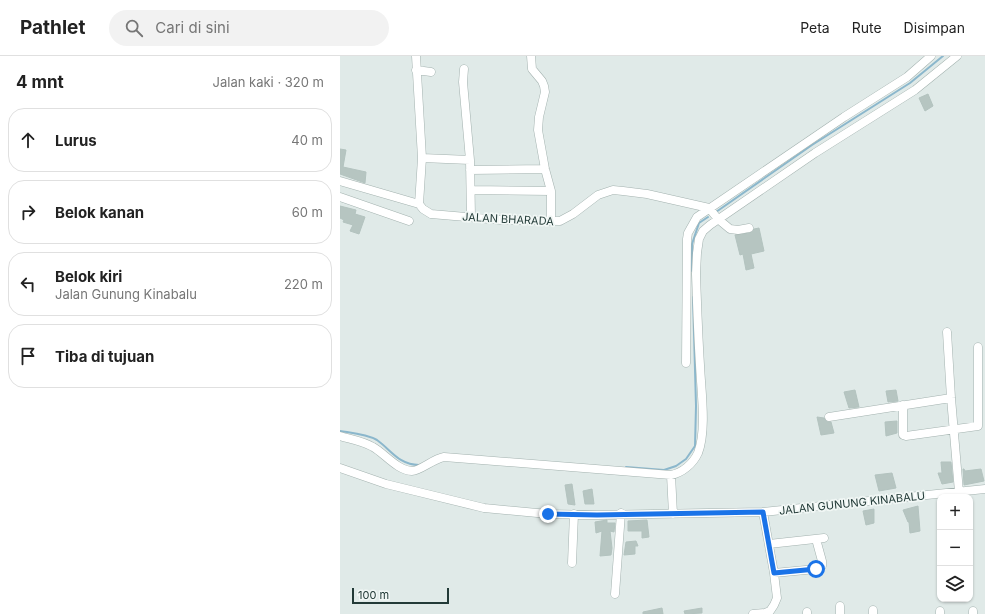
<!DOCTYPE html>
<html lang="id">
<meta charset="utf-8">
<style>
:root{--surface:#fff;--page:#f2f2f2;--text:#222;--muted:#767676;--line:#e0e0e0}
body{margin:0;font-family:Inter,sans-serif;background:var(--page);color:var(--text)}
.controls{position:absolute;right:12px;bottom:12px;display:grid;overflow:hidden;border-radius:8px;box-shadow:0 1px 3px #0004}
.controls button{width:36px;height:36px;display:grid;place-items:center;padding:0;border:0;border-bottom:1px solid var(--line);background:var(--surface);color:var(--text);font:20px sans-serif}
.scale{position:absolute;left:12px;bottom:10px;width:97px;box-sizing:border-box;padding-left:4px;border:2px solid #223a37;border-top:0;font-size:11px;line-height:14px;white-space:nowrap;color:#223a37;-webkit-text-stroke:3px #f1f7f5;paint-order:stroke}
.stop{position:absolute;width:12px;height:12px;margin:-9px;border:3px solid #1a73e8;border-radius:50%;background:#fff}
.stop.end{background:#1a73e8;border-color:#fff;box-shadow:0 1px 4px #0008}
.list{margin:0;padding:0;list-style:none}
h2{display:flex;justify-content:space-between;align-items:center;height:52px;margin:0;padding:0 16px;font-size:17px}
h2 small{font-size:13px;font-weight:400;color:var(--muted)}
.list li{display:grid;grid-template-columns:26px 1fr auto;gap:12px;align-items:center;box-sizing:border-box;height:64px;margin:0 8px 8px;padding:0 8px;border:1px solid var(--line);border-radius:16px}
.list b{display:block;font-size:15px;white-space:nowrap}
.list p{margin:0;font-size:13px;white-space:nowrap;color:var(--muted)}
.list em{font-size:13px;font-style:normal;color:var(--muted)}
.icon{flex:none;width:22px;height:22px;fill:none;stroke:currentColor;stroke-width:2;stroke-linecap:round;stroke-linejoin:round}
.map{position:relative;flex:none;width:645px;height:558px;overflow:hidden}
header{display:flex;align-items:center;gap:24px;box-sizing:border-box;height:56px;padding:0 20px;background:var(--surface);border-bottom:1px solid var(--line)}
header strong{font-size:19px}
nav{display:flex;gap:22px;margin-inline-start:auto;font-size:14px}
.search{width:280px;height:36px;background:var(--page);display:flex;align-items:center;gap:10px;box-sizing:border-box;padding:0 14px;border-radius:22px;color:var(--muted);font-size:15px}
main{display:flex}
aside{flex:1;background:var(--surface)}
.map>svg:first-child{display:block}
.lines{fill:none;stroke-linecap:round;stroke-linejoin:round}
.stream{stroke:#8bb7cc;stroke-width:2}
.building{fill:#b6c5c1;stroke:#b3c3bf}
.minor-casing{stroke:#a3b2af;stroke-width:9}
.minor{stroke:#fff;stroke-width:8}
.route{stroke:#1a73e8;stroke-width:5}
.labels{text-anchor:middle;dominant-baseline:central;stroke-width:3.5;stroke-linejoin:round;paint-order:stroke}
.street-label{font-size:11px;fill:#223a37;stroke:#f1f7f5}
</style>
<header>
<strong>Pathlet</strong>
<div class="search"><svg class="icon" aria-label="search" viewBox="0 0 24 24"><circle cx="10" cy="10" r="6"/><path d="M15 15l6 6"/></svg>Cari di sini</div>
<nav><a>Peta</a><a>Rute</a><a>Disimpan</a></nav>
</header>
<main>
<aside>
<h2>4 mnt<small>Jalan kaki · 320 m</small></h2>
<ul class="list">
<li><svg class="icon" aria-label="ahead" viewBox="0 0 24 24"><path d="M12 20V5M6 11l6-6 6 6"/></svg><div><b>Lurus</b></div><em>40 m</em></li>
<li><svg class="icon" aria-label="right" viewBox="0 0 24 24"><path d="M7 20v-9h11M14 6l5 5-5 5"/></svg><div><b>Belok kanan</b></div><em>60 m</em></li>
<li><svg class="icon" aria-label="left" viewBox="0 0 24 24"><path d="M17 20v-9H6M10 6l-5 5 5 5"/></svg><div><b>Belok kiri</b><p>Jalan Gunung Kinabalu</p></div><em>220 m</em></li>
<li><svg class="icon" aria-label="arrive" viewBox="0 0 24 24"><path d="M6 21V4h12l-3 4 3 4H6"/></svg><div><b>Tiba di tujuan</b></div></li>
</ul>
</aside>
<div class="map">
<svg width="645" height="558" viewBox="0 0 645 558">
<rect width="100%" height="100%" fill="#e0eae8"/>
<g class="lines">
<path class="stream" d="M376,156L472,89L570,27L603,0
M352,215V188L359,167L368,161
M0,375C12,377 26,378 37,384C51,394 59,409 79,409
M286,411L324,414L336,410L346,403L355,390L356,350L353,241"/>
</g>
<path class="building" d="M588,38L593,50L585,55L579,42Z
M0,93L6,94L3,111L26,116L25,127L0,118Z
M0,150L16,154L15,158L25,161L19,178L10,175L13,169L3,166L4,164L0,162Z
M419,172L424,195L411,198L414,212L406,214L403,198L400,199L395,179L410,177L414,173Z
M515,334L519,351L509,352L504,336Z
M556,334L558,345L548,346L546,335Z
M477,361L484,362L487,366H491L494,377L481,379Z
M557,365V377L546,380L545,366Z
M601,406H611L613,426L602,428L598,417H602Z
M623,413H624L625,415L641,413L644,425L624,429Z
M552,417L556,432L539,435L535,419Z
M232,428L235,449L228,448L225,429Z
M252,433L254,448H245L243,435Z
M578,450L580,475L570,477L569,466H568L563,454Z
M534,453V467L526,469L523,455Z
M267,464V467H275L274,476L270,475L272,492L271,499L260,500L262,475L256,477L255,466Z
M307,464L309,481L302,482V475H288V465Z
M296,485L298,490H295V498L284,499L286,486Z
M322,552L323,558H303V556Z
M362,552V557L345,558L344,555Z"/>
<g class="lines">
<defs>
<path id="minor" d="M76,0L82,102L79,148L83,153L91,158L161,164L220,165L233,158L258,139L273,134L283,135L307,138L369,152L378,163L390,173L398,174L409,172
M191,0L192,13L202,25L204,30L205,36L199,61L198,74L205,113L211,135V165
M124,13L123,26L130,104L131,161
M76,14L91,16
M82,102L130,104
M130,114L205,113
M0,125L79,148
M131,134L211,135
M0,141L69,165
M607,276L611,342L619,436
M346,307L347,183L348,177L357,161L504,61L567,21L591,0
M563,349V379L566,380L638,370V291
M489,361L611,342
M0,380C10,383 23,385 33,391C44,397 58,415 72,415C80,415 93,403 104,401L331,419C342,417 353,408 358,397C367,374 361,334 360,309C358,278 357,248 356,218L357,197L359,183L363,175L370,169L475,97L575,34L617,0
M0,412L46,428L144,452L208,458L257,459L423,456L645,433
M331,419L333,458
M429,488L484,482
M232,507L234,458
M434,517L476,513L482,510V505L476,483
M275,538L281,457
M500,550V558
M533,554V558
M633,555V558
M467,556V558
M413,558L425,557L430,555L434,549L437,542L434,517L423,456
M600,558V555"/>
</defs>
<use href="#minor" class="minor-casing"/>
<use href="#minor" class="minor"/>
</g>
<g class="lines">
<path class="route" d="M208,458L257,459L423,456L434,517L476,513"/>
</g>
<g class="labels">
<g class="street-label">
<text transform="translate(168 163) rotate(3)">JALAN BHARADA</text>
<text transform="translate(512 447) rotate(-6)">JALAN GUNUNG KINABALU</text>
</g>
</g>
</svg>
<div class="controls">
<button>+</button>
<button>−</button>
<button><svg class="icon" aria-label="layers" viewBox="0 0 24 24"><path d="M12 4l9 5-9 5-9-5zM3 14l9 5 9-5"/></svg></button>
</div>
<div class="scale">100 m</div>
<div class="stop" style="left:476px;top:513px"></div>
<div class="stop end" style="left:208px;top:458px"></div>
</div>
</main>
